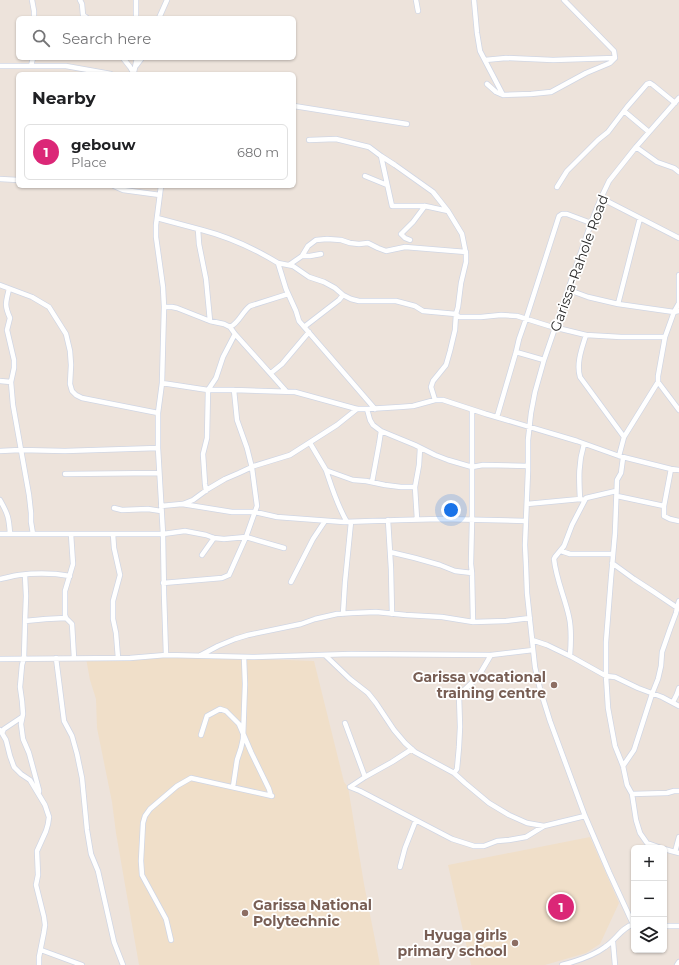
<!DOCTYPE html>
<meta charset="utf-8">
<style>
:root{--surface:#fff;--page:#f2f2f2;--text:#202124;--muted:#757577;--line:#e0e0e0;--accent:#db2777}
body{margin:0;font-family:Montserrat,sans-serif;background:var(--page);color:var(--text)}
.controls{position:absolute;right:12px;bottom:12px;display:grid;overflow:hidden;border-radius:6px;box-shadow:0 1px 3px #0004}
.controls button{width:36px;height:36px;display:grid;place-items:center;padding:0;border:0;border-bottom:1px solid var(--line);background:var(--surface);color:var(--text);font:20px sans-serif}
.you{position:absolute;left:451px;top:510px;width:14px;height:14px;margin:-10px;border:3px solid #fff;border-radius:50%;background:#1a73e8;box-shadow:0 0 0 6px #1a73e833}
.badge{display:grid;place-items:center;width:26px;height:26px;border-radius:50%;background:var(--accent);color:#fff;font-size:13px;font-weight:700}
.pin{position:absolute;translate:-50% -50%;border:2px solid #fff;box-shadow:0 1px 4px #0006}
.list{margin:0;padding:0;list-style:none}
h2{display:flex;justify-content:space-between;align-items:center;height:52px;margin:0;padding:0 16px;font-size:17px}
h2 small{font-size:13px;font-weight:400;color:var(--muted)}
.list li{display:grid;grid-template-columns:26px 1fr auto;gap:12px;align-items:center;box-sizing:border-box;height:56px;margin:0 8px 8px;padding:0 8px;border:1px solid var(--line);border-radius:6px}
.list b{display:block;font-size:15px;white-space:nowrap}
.list p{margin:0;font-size:13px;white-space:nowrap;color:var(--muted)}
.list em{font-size:13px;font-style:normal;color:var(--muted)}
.icon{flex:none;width:22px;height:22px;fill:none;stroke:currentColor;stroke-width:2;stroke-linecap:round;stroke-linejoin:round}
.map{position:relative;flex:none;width:679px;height:965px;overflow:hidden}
.search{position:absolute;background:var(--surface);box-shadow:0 1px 3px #0004;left:16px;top:16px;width:280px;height:44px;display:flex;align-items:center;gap:10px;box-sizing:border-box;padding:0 14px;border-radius:6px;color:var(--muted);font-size:15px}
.panel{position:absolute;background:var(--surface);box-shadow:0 1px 3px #0004;left:16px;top:72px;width:280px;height:116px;border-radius:6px}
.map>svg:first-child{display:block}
.education{fill:#f0dfc9}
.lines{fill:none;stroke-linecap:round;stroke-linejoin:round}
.minor-casing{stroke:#d0d6e4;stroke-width:6}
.minor{stroke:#fff;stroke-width:4.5}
.education-dot{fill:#8d6e63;stroke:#fff;stroke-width:1.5}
.labels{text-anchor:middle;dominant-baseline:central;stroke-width:3.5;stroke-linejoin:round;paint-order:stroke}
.street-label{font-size:14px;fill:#2a2a2a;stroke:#fff}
.education-label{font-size:14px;font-weight:bold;fill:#785e54;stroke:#fff;text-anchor:end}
</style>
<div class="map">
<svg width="679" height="965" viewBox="0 0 679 965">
<rect width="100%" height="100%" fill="#ede3db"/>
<path class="education" d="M86,658H235L314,661L344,782L348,787L364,884L380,965H139L116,833L112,802L97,728L96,699L90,680Z
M590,837L619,903L600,944L586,953L545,965H471L448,865Z"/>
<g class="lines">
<defs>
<path id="minor" d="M32,0L34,11V18
M80,0L82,4L83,15L87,18
M136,0V18
M416,0L418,11
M474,0L477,33L480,51L503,95
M159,18L167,0
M123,58L130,67L134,74
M485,60L506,58L553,60L615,58
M0,66H66L111,74
M31,66L33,58
M136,66L142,58
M134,72L137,58
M487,84L496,92L503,95L531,94L551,92L586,73L610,63L615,58L614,51L564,0
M294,106L407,124
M624,111L649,132
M309,140L336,139L369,147L381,156L395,165L433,192L448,211L462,234L466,254V262L461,283L458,307L456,314L455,330L450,351L446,365L433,381L431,387L435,400
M636,147L657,162L674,168L679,172
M381,156L392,206H425L448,211
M365,176L387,185
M0,179L18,180
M114,186L123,190L160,195
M161,186L156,225V237L163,287L164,307L162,383L158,413V448L163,534L164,594L166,655
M557,187L567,171L598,140L608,132L627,107L647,84L650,83L653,85L675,103
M601,198L679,238
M157,218C172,222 187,226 202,230C229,237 255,249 278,263L286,289L296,311L299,321L375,409
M640,218L618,304L674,312L679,303
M198,229L199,244L206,279L210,321
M410,240L405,238L401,234L413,222L425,206
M302,256L308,246L316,240L327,239L341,240L350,243L359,244L368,243L378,248L386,251L405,247L466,252
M278,263L293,266L309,277L324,282L335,288L343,295L339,300L304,327
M289,265L302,256H310L321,254
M679,275V305
M0,285L32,297L49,307L66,334L70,351L71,365L70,384L72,391L76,395L82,398L158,413
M9,289C6,302 4,305 10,318L7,330L14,360V368L11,382L13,405L29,495L31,513V522L33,534
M569,290L588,297L618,304
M343,295L351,299L359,301H396L415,306L423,311L456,314L459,317H481L501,315L517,316L549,326L586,335L621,337H665
M164,307H172L177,308L210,321L224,324L230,327L235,334L286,391
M230,327C239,323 242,312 250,306L288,294
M586,335C582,348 576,363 580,377L624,437
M516,352L544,360
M271,373L282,364L309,332
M0,381L11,382
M658,382L679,410
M162,383L208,390H234L295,392L357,409H367L400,407L413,406L435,400H443L486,414L577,441L619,456L671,469L679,470
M367,409L370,420L373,425L381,431L415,445L435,455L448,460L472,467L483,465L528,466
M472,410V520L471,564L472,573L473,622
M497,417L516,352L519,339L526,319L559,216L562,214H567L591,223
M310,443L326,470L328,471L353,480L366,481L385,485L401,487H415
M0,451L20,450L65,451L158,448
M619,456L624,437L658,382V376L665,337L674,312L679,311
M623,458L621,473L617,480L615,533L611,578L606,642V676L608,708L615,746L623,766L627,785L632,794L636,820L640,833L647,843L661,848
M671,469L664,506V516L670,519L679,521
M326,470C332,488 337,505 347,522
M65,474L159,473
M372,482L379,444L381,431
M206,491L205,484L203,454L207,438L208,390L216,378L223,357L235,334
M617,496L664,506
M580,499C579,479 578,464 584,444
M0,500C8,514 9,518 10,534
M183,504L193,500L208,489L225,479L239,473L254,466L290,455L337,425L357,409
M527,504L580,499L585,500L586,498L616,491
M161,506L182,504L232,512H255L277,517L344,522L401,520L441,519L526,521
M114,508L122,510L148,509L161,511
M417,519L415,487L419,465L420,448
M388,520L391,569L392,614
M0,534H163L185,531L206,535L214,538L224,539L246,537L284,548
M71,534L73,564L65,591V615L66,618L72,624L74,658
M113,534L114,548L120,575L113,601V619L116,633L118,658
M561,551L570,554H613
M390,552L415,558L440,565L455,571L472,573
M202,555L214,538
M612,563L634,579L654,592L679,609
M25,575L26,596L25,623L24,658L22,665L20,687L22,701L23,714L21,724L23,739L29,753L39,790V792
M0,579C6,578 12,576 19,575C35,573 53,573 70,576
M291,582L313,539L325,521
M163,583L222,578L229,575L246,537L257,506L252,468L247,448L237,420L234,390
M343,614L345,582L351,522
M25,621L46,619L66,618
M532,640L547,645L572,657L606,676L615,677L638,688L662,697L679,706
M201,655L218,646L235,639L248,635L301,624L315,619L337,614L352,613L376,612L406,615L442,617L473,622L506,621L530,618
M326,656L350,679L368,693L376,703L394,730L405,743L415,752L454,773L465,783L489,803L509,815L527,823L544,826
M570,656C571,643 572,630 569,617C565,598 556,579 554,559L555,557L564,546L572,525L585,500
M56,658L64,721L72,736L77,754L82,778L87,830L91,854L98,871L114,942L123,965
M0,659L130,658L166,655L252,657L351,654L491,655L533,650
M673,702L677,694L679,688
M345,723L365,777
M0,730L6,740L10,756L14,767L21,774L30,780L45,805L49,817L48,824L46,831L37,851L38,875L36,885L44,917L45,925L44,932L39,957V965
M2,733L4,729L22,717
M201,735L207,716L220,709L226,711L239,724L251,752L269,789L271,796
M623,766L634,750L652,694L658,679L661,666L662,652L670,629L676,613L677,608L679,601
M454,773L457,769L459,747L460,727L459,695L478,677L491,655
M233,787L237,760L241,748L243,739L245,684L244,657
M350,787L360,791L452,839L474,846H484L497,841L509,840L526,837L544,826L585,816
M350,787L365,777L392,762L412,749
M632,794L667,793L674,791H679
M664,849L679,853
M675,852L679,837
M400,867L405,848L416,820
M633,924L609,872L585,816L550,721L540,689L535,667L527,593L526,566L525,545L528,471V440L531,413L535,392L544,360L591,223L601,198L609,181L636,147L679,98
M664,926H679
M171,940L166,919L142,875L141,861L143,823L145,816L150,809L177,786L191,778L272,796
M613,942L615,965
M41,950L82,965
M562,965C577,961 593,956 605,947C616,940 622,927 634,924
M677,965L679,962"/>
</defs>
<use href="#minor" class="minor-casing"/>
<use href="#minor" class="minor"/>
</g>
<g class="education-dot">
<circle cx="554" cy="685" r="4"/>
<circle cx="245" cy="913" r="4"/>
<circle cx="515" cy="943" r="4"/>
</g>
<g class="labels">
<g class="street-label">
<text transform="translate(579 263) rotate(-70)">Garissa-Rahole Road</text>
</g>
<g class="education-label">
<text x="546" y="677">Garissa vocational<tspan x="546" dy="16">training centre</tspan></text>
<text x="253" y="905" text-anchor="start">Garissa National<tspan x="253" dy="16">Polytechnic</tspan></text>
<text x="507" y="935">Hyuga girls<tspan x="507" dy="16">primary school</tspan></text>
</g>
</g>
</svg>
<div class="controls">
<button>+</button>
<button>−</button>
<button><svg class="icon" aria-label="layers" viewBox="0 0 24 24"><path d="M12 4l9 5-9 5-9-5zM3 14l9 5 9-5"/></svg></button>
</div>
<div class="you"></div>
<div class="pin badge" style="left:561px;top:907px">1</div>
<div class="search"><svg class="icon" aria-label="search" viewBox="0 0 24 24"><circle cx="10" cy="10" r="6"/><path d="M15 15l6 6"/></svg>Search here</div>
<section class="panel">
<h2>Nearby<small></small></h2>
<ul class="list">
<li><span class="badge">1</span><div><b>gebouw</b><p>Place</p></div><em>680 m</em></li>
</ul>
</section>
</div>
